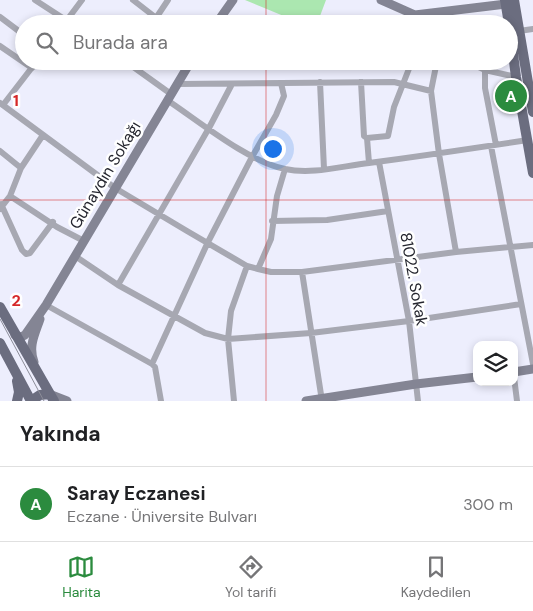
<!DOCTYPE html>
<html lang="tr">
<meta charset="utf-8">
<style>
:root{--surface:#fff;--page:#f6f6f6;--text:#202124;--muted:#757577;--line:#e0e0e0;--accent:#2b8b3e}
body{margin:0;font-family:"DM Sans",sans-serif;background:var(--page);color:var(--text)}
.controls{position:absolute;right:15px;bottom:15px;display:grid;overflow:hidden;border-radius:10px;box-shadow:0 2px 8px #0003}
.controls button{width:45px;height:45px;display:grid;place-items:center;padding:0;border:0;border-bottom:1px solid var(--line);background:var(--surface);color:var(--text);font:25px sans-serif}
.you{position:absolute;left:272px;top:148px;width:18px;height:18px;margin:-12px;border:4px solid #fff;border-radius:50%;background:#1a73e8;box-shadow:0 0 0 8px #1a73e833}
.badge{display:grid;place-items:center;width:32px;height:32px;border-radius:50%;background:var(--accent);color:#fff;font-size:16px;font-weight:700}
.pin{position:absolute;translate:-50% -50%;border:2px solid #fff;box-shadow:0 1px 5px #0006}
.list{margin:0;padding:0;list-style:none}
h2{display:flex;justify-content:space-between;align-items:center;height:65px;margin:0;padding:0 20px;font-size:21px}
h2 small{font-size:16px;font-weight:400;color:var(--muted)}
.list li{display:grid;grid-template-columns:32px 1fr auto;gap:15px;align-items:center;box-sizing:border-box;height:75px;padding:0 20px;border-top:1px solid var(--line)}
.list b{display:block;font-size:19px;white-space:nowrap}
.list p{margin:0;font-size:16px;white-space:nowrap;color:var(--muted)}
.list em{font-size:16px;font-style:normal;color:var(--muted)}
.icon{flex:none;width:28px;height:28px;fill:none;stroke:currentColor;stroke-width:2;stroke-linecap:round;stroke-linejoin:round}
.map{position:relative;flex:none;width:533px;height:401px;overflow:hidden}
.search{position:absolute;background:var(--surface);box-shadow:0 2px 8px #0003;left:15px;right:15px;top:15px;height:55px;display:flex;align-items:center;gap:12px;box-sizing:border-box;padding:0 18px;border-radius:28px;color:var(--muted);font-size:19px}
.sheet{height:140px;background:var(--surface)}
nav{display:flex;justify-content:space-around;align-items:center;box-sizing:border-box;height:70px;border-top:1px solid var(--line);background:var(--surface);font-size:14px;color:var(--muted)}
nav a{display:grid;justify-items:center;gap:2px}
nav .on{color:var(--accent)}
.map>svg:first-child{display:block}
.green{fill:#abe7b0}
.lines{fill:none;stroke-linecap:round;stroke-linejoin:round}
.street{stroke:#a7a8b2;stroke-width:6}
.secondary{stroke:#848594;stroke-width:9}
.primary{stroke:#6b6d7f;stroke-width:10}
.tram{stroke:#8b8c98;stroke-width:1}
.grid{fill:none;stroke:#d62828;stroke-width:1;stroke-opacity:0.55}
.labels{text-anchor:middle;dominant-baseline:central;stroke-width:5;stroke-linejoin:round;paint-order:stroke}
.street-label{font-size:16px;fill:#25262f;stroke:#fff}
.grid-label{font-size:16px;text-anchor:middle;font-weight:bold;fill:#d62828;stroke:#fff;stroke-width:5;stroke-linejoin:round;paint-order:stroke}
</style>
<div class="map">
<svg width="533" height="401" viewBox="0 0 533 401">
<rect width="100%" height="100%" fill="#edeefd"/>
<path class="green" d="M245,0H326L317,24H303Z"/>
<g class="lines">
<path class="street" d="M35,0L72,24
M133,0L164,24
M0,17L24,35
M156,18L168,0
M64,24L82,0
M369,24L370,22L373,24
M519,31L533,29
M0,46L32,68
M125,61L171,94
M437,61L431,91L439,154L456,252
M466,61L485,70L516,77
M485,70V88L496,145
M320,82L324,169
M361,82L364,136L367,138L369,163
M178,84L394,82L431,91
M167,100C200,122 247,161 285,169C312,175 342,166 369,163C422,156 475,148 528,140
M0,103L115,188L187,231L247,266L258,269L271,272H302L456,252L533,245
M3,105L37,61
M367,138L388,136L394,107L412,61
M491,146L533,364
M0,151L21,168
M379,162L409,321L418,401
M10,196L21,168L43,135
M1,204L22,250L26,254L30,253L53,222
M0,209L10,196L57,227L84,241
M272,221L327,220L388,211
M75,256L118,285L205,333L228,339L311,333L409,321L521,304
M258,269L271,239L277,196L285,169
M302,272L322,401
M118,285L209,128L232,84
M46,305L152,364L208,242L252,157L276,115L284,96L281,83
M152,364L155,367L161,401
M514,377L517,401
M234,401L228,339L231,311L247,266"/>
<path class="secondary" d="M381,0L415,15L506,4
M216,24L233,0
M15,335L21,337L25,335L46,305L191,61
M34,362C28,346 35,334 40,319
M514,372L533,369
M49,394L67,401
M306,401L416,384L477,377"/>
<path class="primary" d="M505,0L509,24
M514,0L533,112
M509,24L516,77L533,173
M0,307L54,401
M0,343L31,401
M17,401L19,392L17,381
M31,401L40,395L49,394"/>
<path class="tram" d="M0,319L44,401"/>
</g>
<path class="grid" d="M266,0V24M266,61V401M0,200H533"/>
<g class="labels">
<g class="street-label">
<text transform="translate(105 175) rotate(-59)">Günaydın Sokağı</text>
<text transform="translate(414 279) rotate(80)">81022. Sokak</text>
</g>
</g>
<g class="grid-label">
<text x="16" y="106">1</text>
<text x="16" y="306">2</text>
</g>
</svg>
<div class="controls">
<button><svg class="icon" aria-label="layers" viewBox="0 0 24 24"><path d="M12 4l9 5-9 5-9-5zM3 14l9 5 9-5"/></svg></button>
</div>
<div class="you"></div>
<div class="pin badge" style="left:511px;top:96px">A</div>
<div class="search"><svg class="icon" aria-label="search" viewBox="0 0 24 24"><circle cx="10" cy="10" r="6"/><path d="M15 15l6 6"/></svg>Burada ara</div>
</div>
<section class="sheet">
<h2>Yakında<small></small></h2>
<ul class="list">
<li><span class="badge">A</span><div><b>Saray Eczanesi</b><p>Eczane · Üniversite Bulvarı</p></div><em>300 m</em></li>
</ul>
</section>
<nav>
<a class="on"><svg class="icon" aria-label="map" viewBox="0 0 24 24"><path d="M3 6l6-2 6 2 6-2v14l-6 2-6-2-6 2zM9 4v14M15 6v14"/></svg>Harita</a>
<a><svg class="icon" aria-label="directions" viewBox="0 0 24 24"><path d="M12 3l9 9-9 9-9-9zM9 14v-3h6M13 9l2 2-2 2"/></svg>Yol tarifi</a>
<a><svg class="icon" aria-label="saved" viewBox="0 0 24 24"><path d="M7 4h10v16l-5-4-5 4z"/></svg>Kaydedilen</a>
</nav>
